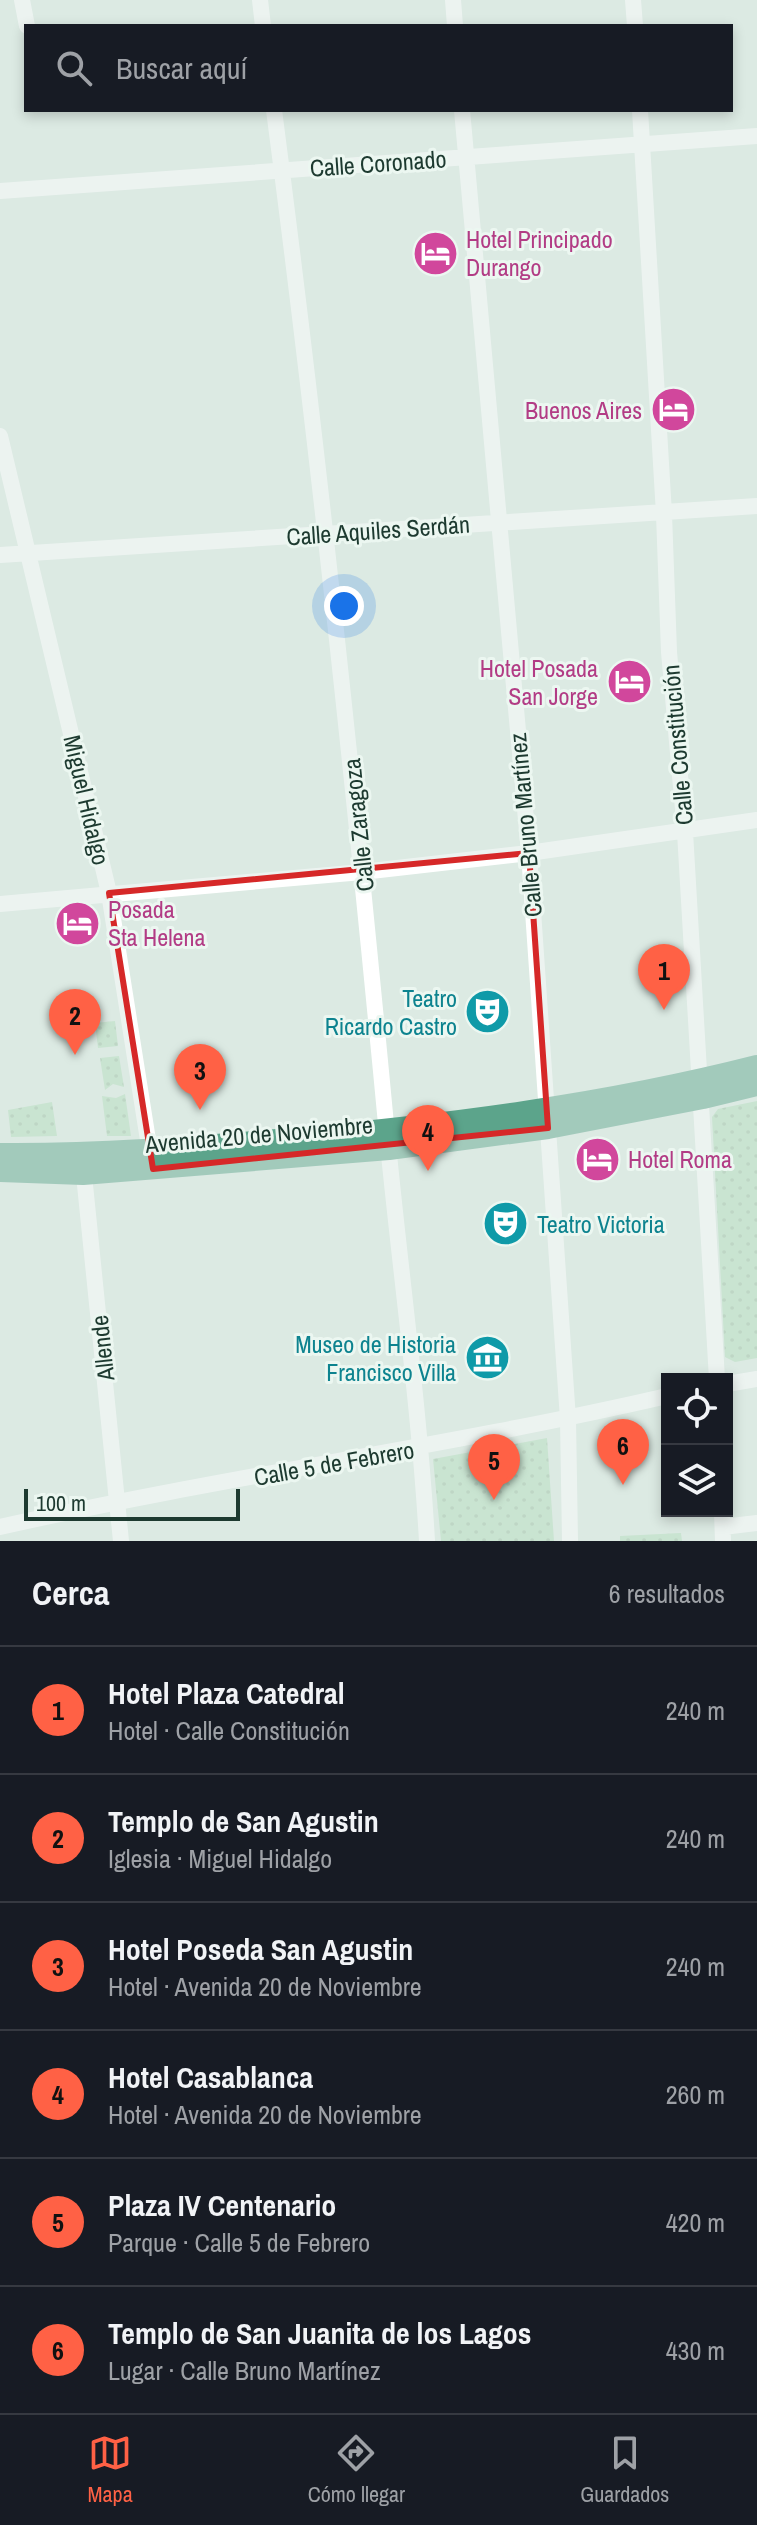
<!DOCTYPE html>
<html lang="es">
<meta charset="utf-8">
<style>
:root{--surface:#171b24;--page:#20242c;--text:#f1f3f6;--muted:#9ea1a6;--line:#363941;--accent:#ff6145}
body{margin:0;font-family:"Archivo Narrow",sans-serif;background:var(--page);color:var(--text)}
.controls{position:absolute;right:24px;bottom:24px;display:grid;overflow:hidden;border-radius:0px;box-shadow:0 4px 12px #0003}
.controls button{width:72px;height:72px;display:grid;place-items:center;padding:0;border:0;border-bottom:2px solid var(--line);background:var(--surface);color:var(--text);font:40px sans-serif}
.scale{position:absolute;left:24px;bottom:20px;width:216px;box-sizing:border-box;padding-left:8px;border:4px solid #1d3a30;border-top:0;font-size:22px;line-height:28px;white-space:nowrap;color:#1d3a30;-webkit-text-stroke:6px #ecf7f1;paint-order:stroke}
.you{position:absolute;left:344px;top:606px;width:28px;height:28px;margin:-20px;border:6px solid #fff;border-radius:50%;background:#1a73e8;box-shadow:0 0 0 12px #1a73e833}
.badge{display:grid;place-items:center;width:52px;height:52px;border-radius:50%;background:var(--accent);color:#111;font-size:26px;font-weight:700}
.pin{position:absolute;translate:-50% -66px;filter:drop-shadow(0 2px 4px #0008)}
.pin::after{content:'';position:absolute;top:42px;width:28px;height:24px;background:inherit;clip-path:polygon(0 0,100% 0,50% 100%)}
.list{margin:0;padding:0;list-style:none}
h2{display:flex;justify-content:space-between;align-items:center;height:104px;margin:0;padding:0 32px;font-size:34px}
h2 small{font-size:26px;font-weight:400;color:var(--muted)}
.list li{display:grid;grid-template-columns:52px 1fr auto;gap:24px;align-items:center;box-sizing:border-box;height:128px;padding:0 32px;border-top:2px solid var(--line)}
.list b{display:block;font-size:30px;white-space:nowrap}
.list p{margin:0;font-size:26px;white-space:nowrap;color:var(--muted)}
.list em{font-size:26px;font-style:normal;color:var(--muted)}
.icon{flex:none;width:44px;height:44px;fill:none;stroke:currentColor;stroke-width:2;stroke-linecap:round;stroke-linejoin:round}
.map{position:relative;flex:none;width:757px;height:1541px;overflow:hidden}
.search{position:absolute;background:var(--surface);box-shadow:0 4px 12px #0003;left:24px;right:24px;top:24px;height:88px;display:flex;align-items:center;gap:20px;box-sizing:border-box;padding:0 28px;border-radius:0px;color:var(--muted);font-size:30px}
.sheet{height:872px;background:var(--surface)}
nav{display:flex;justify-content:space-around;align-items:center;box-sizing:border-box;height:112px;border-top:2px solid var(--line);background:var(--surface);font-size:22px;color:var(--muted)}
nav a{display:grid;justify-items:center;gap:4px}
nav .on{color:var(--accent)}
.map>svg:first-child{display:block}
.grass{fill:url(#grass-dots)}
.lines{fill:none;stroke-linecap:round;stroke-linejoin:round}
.minor{stroke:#fff;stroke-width:16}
.major{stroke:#5ca48b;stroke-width:22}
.marked{fill:none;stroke:#d62828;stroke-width:6;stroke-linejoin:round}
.labels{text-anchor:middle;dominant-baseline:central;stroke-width:6;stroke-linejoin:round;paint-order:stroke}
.street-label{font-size:24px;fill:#1d3a30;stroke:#ecf7f1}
.hotel-label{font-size:24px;fill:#b23c85;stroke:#ecf7f1;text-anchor:start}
.culture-label{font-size:24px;fill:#0d838f;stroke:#ecf7f1;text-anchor:end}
</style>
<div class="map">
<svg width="757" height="1541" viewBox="0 0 757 1541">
<defs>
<pattern id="grass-dots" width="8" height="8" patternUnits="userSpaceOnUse" patternTransform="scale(2)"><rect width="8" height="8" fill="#b2deba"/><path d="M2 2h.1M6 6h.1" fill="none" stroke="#99bfa0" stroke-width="1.8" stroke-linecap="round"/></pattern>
</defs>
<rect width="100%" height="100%" fill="#dceae3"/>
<path class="grass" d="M115,1021L118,1046L98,1048L95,1023Z
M119,1056L124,1087L113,1084L105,1090L100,1058Z
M125,1094L131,1136H107L102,1096L116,1098Z
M757,1101V1358L735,1362L725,1357L712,1117L718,1109Z
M52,1102L57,1136L11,1137L8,1110Z
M547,1438L554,1541H441L433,1459Z
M681,1533L682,1541H620V1536Z"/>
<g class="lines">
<path class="minor" d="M22,0L27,26
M260,0L263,26
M453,0L455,26
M633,0L635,26
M274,110C318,447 354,785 386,1124C399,1263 419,1401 427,1541
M462,110L529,853L568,1419L570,1541
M640,110L664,514L669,652L685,832L717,1379
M0,191L757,136
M0,436L109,893L151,1159
M0,555L757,506
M0,904L362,872L529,853L757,820
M83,1165L121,1541
M727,1384L757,1379
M722,1511L723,1541
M0,1527C221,1477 446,1447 667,1396
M723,1527L757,1523"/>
<path class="major" d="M0,1154C97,1155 193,1147 290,1139C447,1125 604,1105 757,1066
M0,1171L83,1174L389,1149L548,1128L703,1098L757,1085"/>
</g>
<path d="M0 0H757V1541H0ZM529,853L548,1128L153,1169L109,893Z" fill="#dceae3" fill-opacity=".55" fill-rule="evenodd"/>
<path class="marked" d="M529,853L548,1128L153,1169L109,893Z"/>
<defs>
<symbol id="hotel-disc" viewBox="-11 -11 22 22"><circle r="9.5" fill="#d1479c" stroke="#ecf7f1"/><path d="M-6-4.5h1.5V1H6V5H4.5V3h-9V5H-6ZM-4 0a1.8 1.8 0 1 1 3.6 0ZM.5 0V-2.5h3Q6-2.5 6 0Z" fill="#fff"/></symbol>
<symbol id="theatre-disc" viewBox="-11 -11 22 22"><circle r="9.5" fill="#0f9aa8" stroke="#ecf7f1"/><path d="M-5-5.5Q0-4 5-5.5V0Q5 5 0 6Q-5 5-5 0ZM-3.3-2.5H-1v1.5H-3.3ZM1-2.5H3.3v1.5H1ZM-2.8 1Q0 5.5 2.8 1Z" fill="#fff"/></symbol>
<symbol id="museum-disc" viewBox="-11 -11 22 22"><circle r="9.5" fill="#0f9aa8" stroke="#ecf7f1"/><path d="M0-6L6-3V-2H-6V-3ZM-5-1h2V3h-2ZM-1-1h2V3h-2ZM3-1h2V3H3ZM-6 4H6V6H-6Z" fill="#fff"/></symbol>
</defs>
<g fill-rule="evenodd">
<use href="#hotel-disc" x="410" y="228" width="51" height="51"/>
<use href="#hotel-disc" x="648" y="384" width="51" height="51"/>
<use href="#hotel-disc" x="604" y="656" width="51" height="51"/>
<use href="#hotel-disc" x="52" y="898" width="51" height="51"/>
<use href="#theatre-disc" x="462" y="986" width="51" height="51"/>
<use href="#hotel-disc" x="572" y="1134" width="51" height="51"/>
<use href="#theatre-disc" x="480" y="1198" width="51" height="51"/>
<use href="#museum-disc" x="462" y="1332" width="51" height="51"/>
</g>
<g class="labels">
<g class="street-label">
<text transform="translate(378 163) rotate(-4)">Calle Coronado</text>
<text transform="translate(378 530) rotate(-4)">Calle Aquiles Serdán</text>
<text transform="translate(677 745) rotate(-95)">Calle Constitución</text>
<text transform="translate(87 800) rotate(77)">Miguel Hidalgo</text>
<text transform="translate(358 825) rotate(-96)">Calle Zaragoza</text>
<text transform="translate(525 825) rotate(-95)">Calle Bruno Martínez</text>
<text transform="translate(259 1134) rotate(-5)">Avenida 20 de Noviembre</text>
<text transform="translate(102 1348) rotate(-96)">Allende</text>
<text transform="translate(334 1463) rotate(-10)">Calle 5 de Febrero</text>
</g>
<g class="hotel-label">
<text x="466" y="239">Hotel Principado<tspan x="466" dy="28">Durango</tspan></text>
<text x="642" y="410" text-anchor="end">Buenos Aires</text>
<text x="598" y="668" text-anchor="end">Hotel Posada<tspan x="598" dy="28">San Jorge</tspan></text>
<text x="108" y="909">Posada<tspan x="108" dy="28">Sta Helena</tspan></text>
<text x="628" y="1159">Hotel Roma</text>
</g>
<g class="culture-label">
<text x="457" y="998">Teatro<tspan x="457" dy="28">Ricardo Castro</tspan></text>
<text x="537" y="1224" text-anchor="start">Teatro Victoria</text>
<text x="456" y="1344">Museo de Historia<tspan x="456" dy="28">Francisco Villa</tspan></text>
</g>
</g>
</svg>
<div class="controls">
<button><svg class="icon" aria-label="locate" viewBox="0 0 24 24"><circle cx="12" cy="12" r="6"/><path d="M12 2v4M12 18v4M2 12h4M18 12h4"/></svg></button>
<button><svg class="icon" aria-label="layers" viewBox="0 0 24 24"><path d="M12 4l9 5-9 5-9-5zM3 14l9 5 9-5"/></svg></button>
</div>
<div class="scale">100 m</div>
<div class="you"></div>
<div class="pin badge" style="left:664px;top:1010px">1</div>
<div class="pin badge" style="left:75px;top:1055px">2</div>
<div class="pin badge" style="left:200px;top:1110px">3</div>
<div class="pin badge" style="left:428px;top:1171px">4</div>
<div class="pin badge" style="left:494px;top:1500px">5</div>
<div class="pin badge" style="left:623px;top:1485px">6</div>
<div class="search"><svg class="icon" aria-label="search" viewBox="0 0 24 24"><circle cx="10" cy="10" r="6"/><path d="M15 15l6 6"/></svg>Buscar aquí</div>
</div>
<section class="sheet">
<h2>Cerca<small>6 resultados</small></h2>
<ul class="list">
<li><span class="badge">1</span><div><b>Hotel Plaza Catedral</b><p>Hotel · Calle Constitución</p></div><em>240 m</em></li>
<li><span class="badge">2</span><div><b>Templo de San Agustin</b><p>Iglesia · Miguel Hidalgo</p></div><em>240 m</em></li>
<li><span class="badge">3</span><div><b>Hotel Poseda San Agustin</b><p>Hotel · Avenida 20 de Noviembre</p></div><em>240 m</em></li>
<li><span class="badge">4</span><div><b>Hotel Casablanca</b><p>Hotel · Avenida 20 de Noviembre</p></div><em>260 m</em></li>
<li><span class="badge">5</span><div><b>Plaza IV Centenario</b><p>Parque · Calle 5 de Febrero</p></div><em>420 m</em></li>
<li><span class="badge">6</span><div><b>Templo de San Juanita de los Lagos</b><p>Lugar · Calle Bruno Martínez</p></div><em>430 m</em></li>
</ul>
</section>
<nav>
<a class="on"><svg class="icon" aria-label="map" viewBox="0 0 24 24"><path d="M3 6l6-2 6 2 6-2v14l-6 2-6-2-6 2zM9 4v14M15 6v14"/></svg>Mapa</a>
<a><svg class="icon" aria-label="directions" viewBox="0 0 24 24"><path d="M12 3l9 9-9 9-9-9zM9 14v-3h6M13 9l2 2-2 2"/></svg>Cómo llegar</a>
<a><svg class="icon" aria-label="saved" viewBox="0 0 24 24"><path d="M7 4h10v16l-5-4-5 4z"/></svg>Guardados</a>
</nav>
